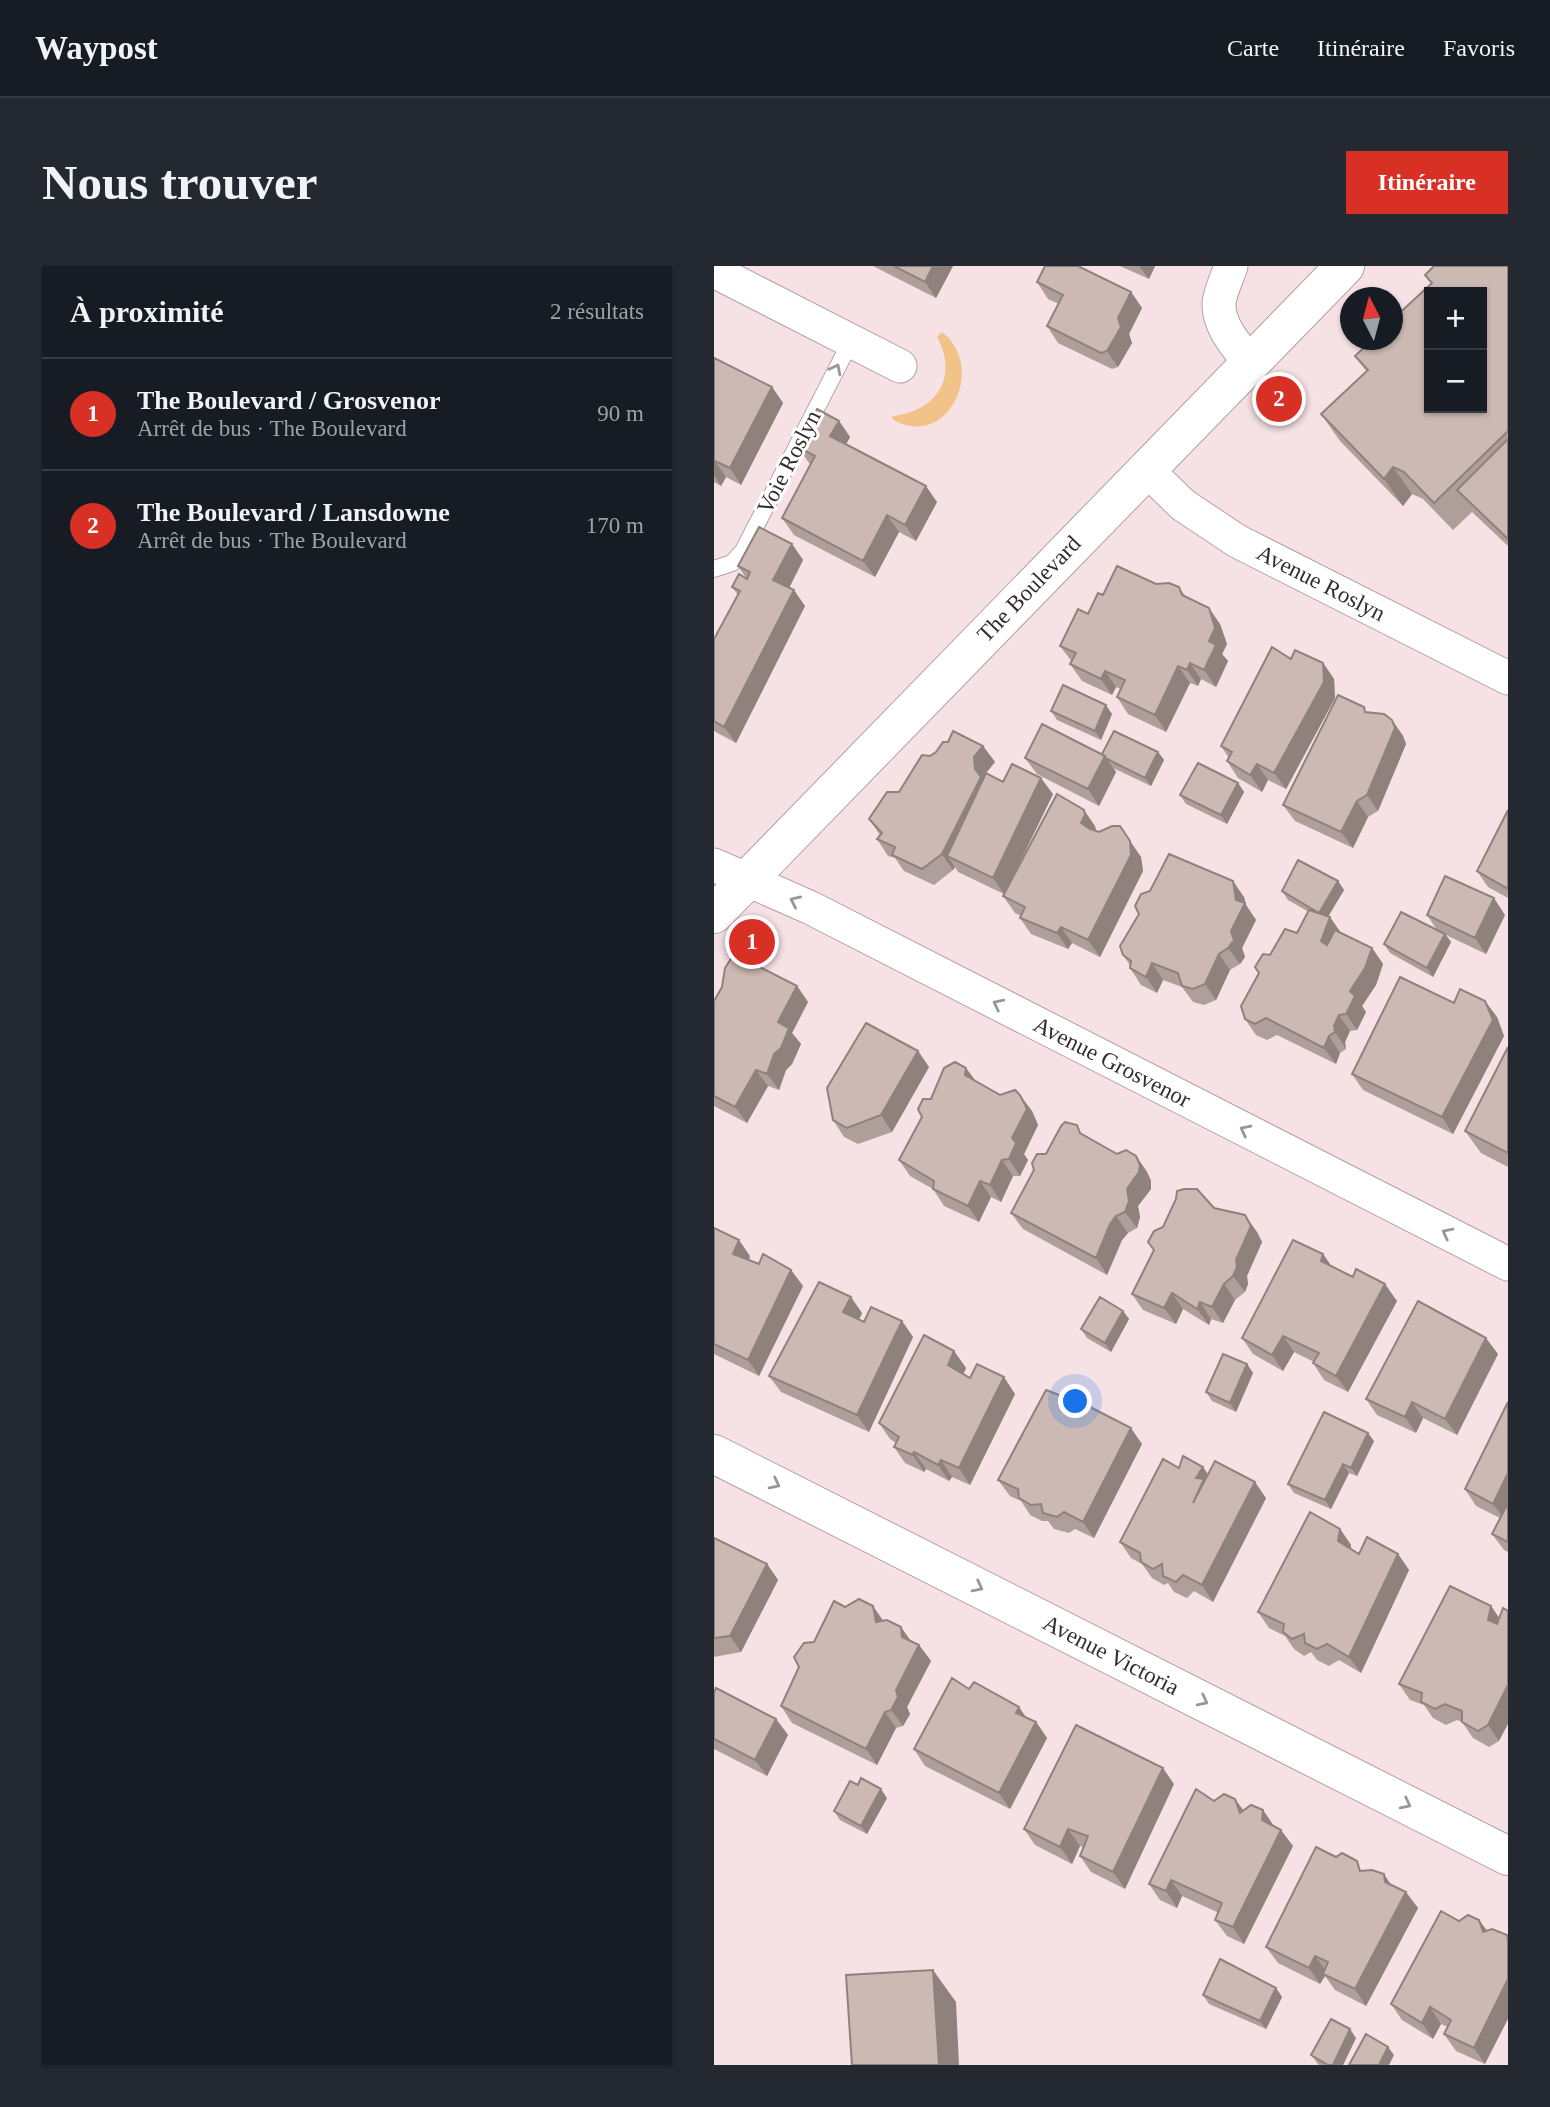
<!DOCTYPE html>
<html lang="fr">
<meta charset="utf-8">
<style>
:root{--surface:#171b24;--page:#242831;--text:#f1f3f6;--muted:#9ea1a6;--line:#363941;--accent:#d93025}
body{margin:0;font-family:"Times New Roman",serif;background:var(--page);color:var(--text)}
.controls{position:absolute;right:21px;top:21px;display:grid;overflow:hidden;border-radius:0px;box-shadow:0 2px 5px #0004}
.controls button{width:63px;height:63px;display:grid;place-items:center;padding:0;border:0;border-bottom:2px solid var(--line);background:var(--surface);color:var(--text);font:35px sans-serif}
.compass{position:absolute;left:626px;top:21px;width:63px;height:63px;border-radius:50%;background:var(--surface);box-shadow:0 2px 5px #0004;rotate:354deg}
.you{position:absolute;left:362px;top:1136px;width:24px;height:24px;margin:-18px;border:5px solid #fff;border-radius:50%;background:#1a73e8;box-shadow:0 0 0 10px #1a73e833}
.badge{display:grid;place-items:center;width:46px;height:46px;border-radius:50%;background:var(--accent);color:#fff;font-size:23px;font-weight:700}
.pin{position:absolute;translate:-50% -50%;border:4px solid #fff;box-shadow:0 2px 7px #0006}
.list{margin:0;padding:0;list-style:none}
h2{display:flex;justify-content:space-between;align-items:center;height:91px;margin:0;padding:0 28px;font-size:30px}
h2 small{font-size:23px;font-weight:400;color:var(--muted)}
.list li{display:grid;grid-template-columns:46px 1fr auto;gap:21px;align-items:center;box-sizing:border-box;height:112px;padding:0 28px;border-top:2px solid var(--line)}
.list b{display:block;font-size:26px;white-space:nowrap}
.list p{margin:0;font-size:23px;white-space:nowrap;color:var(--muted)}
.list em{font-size:23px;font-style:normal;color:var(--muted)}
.map{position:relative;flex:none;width:794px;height:1799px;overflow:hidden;border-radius:0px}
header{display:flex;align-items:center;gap:42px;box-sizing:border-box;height:98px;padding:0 35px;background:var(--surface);border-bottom:2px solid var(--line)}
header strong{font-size:33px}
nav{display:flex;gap:38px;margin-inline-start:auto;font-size:24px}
.intro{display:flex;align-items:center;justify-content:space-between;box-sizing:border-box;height:168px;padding:0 42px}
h1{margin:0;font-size:49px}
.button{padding:18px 32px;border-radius:0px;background:var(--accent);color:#fff;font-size:24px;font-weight:700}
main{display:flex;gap:42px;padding:0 42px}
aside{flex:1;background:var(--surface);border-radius:0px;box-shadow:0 2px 5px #0004}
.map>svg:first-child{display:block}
.green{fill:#f2c388}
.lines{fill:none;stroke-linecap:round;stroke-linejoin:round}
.service-casing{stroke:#b4a1a5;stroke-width:18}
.minor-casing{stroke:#b4a1a5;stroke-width:35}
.tertiary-casing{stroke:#b4a1a5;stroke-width:40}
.secondary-casing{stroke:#b4a1a5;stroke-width:40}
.service{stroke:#fff;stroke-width:16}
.minor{stroke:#fff;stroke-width:33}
.tertiary{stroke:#fff;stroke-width:38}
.secondary{stroke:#fff;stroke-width:38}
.wall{fill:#af9f9a}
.shaded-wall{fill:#8f827d}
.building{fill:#ccb9b3;stroke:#8f827d;stroke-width:2;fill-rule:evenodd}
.oneway{stroke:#9a9696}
.labels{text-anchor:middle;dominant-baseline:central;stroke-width:6;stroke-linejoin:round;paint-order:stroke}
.street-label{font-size:23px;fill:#342c2e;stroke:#fff}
</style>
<header>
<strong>Waypost</strong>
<nav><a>Carte</a><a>Itinéraire</a><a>Favoris</a></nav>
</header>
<div class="intro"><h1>Nous trouver</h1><a class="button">Itinéraire</a></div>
<main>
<aside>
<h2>À proximité<small>2 résultats</small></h2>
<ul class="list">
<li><span class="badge">1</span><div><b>The Boulevard / Grosvenor</b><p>Arrêt de bus · The Boulevard</p></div><em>90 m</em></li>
<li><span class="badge">2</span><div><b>The Boulevard / Lansdowne</b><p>Arrêt de bus · The Boulevard</p></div><em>170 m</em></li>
</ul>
</aside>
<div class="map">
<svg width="794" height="1799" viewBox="0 0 794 1799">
<rect width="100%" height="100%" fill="#f6e1e5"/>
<path class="green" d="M228,66C274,102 233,186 178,153L179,150C223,145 245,111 223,71Z"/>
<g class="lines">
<defs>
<path id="service" d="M0,303L18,297L29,285L137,75"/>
<path id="minor" d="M517,0C513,12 506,26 505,37C504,60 523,80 535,96
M0,5L186,100
M432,203L469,239L523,275L794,412
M0,599L97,642L794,998"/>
<path id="tertiary" d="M0,1188L794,1590"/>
<path id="secondary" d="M0,648L631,0"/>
</defs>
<use href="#service" class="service-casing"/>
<use href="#minor" class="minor-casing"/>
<use href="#tertiary" class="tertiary-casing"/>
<use href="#secondary" class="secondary-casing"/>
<use href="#service" class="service"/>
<use href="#minor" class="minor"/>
<use href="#tertiary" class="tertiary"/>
<use href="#secondary" class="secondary"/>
</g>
<path class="wall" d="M159,0H239L222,32Z
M406,0H441L435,13Z
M794,0V280L758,246L739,264L709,233L698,228L689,240L626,175L607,148L653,106L641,90L717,17L711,9Z
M323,16L417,26L428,42L415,68L418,77L404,101L398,103L344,77L333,60L345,38L334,33Z
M0,92L58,121L69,137L27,219L12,211L7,220L0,216Z
M125,155L136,171L132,178L223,236L202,275L185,266L161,311L80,269L68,252L97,198L95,197L84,181Z
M78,278L89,294L75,322L91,340L22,477L0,465V373L24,329L18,321L32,312L24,300Z
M442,318L465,321L472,331L506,358L513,378L508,388L514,395L502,421L487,413L484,420L476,417L452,466L414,448L403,431L407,423L402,421L398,429L368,415L356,398L358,396L346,380L389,329Z
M577,393L609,397L620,413L621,432L572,523L554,514L548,526L524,512L513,495L515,492L507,480Z
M337,445L398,448L387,474L343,454Z
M653,446L678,454L689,470L692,478L664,545L654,551L639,582L581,555L569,539Z
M269,480L281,496L272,507V509L289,516L339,528L292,626L381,560L382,565L427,591L429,605L386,691L358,677L354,683L317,668L306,652L307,650L301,647L289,630L290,628L244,606L241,601L239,604L220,619L190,605L181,592L174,590L163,573L166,569L155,553L185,526L216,490Z
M444,486L450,494L437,520L399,502L402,506L385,540L323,508L311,492Z
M524,517L530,526L513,558L472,538L466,529Z
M794,544V632L774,621L763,605Z
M624,615L630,624L614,650L627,667L658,682L669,698L662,719L648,740L652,746L643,764L636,765L631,776L632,783L626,787L622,798L563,769L553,774L542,769L531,753L556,689L583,667L595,646L574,634L568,625Z
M530,631L532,639L542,654L528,682L531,691L526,698L516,704L502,734L490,739L479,736L468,721L449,714L443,727L427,719L416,702V699L409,689Z
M713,649H791L772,688L732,669L737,676L719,711L676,687L670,678L723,664Z
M83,720L94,736L78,767L87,778L78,798L72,804L65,824L54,820L33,857L0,840V735Z
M783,751L790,770L739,868L649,824L638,808Z
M794,781V901L767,887L751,865Z
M204,785L215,801L178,866L144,878L130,871L119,854Z
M262,815L318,845L324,859L310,888L314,894L306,910H299L287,936L277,931L265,956L230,940L219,923L196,910L185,894L217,833Z
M371,871L403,888L422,890L433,906L437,915V923L424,940L426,951L423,962L414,967L408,974L393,1009L309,963L297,947L332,888Z
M500,942L543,966L548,976L533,1010L534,1018L531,1026L521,1034L509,1057L497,1053L495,1059L469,1043L462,1058L429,1044L418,1028L440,985L434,976Z
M0,962L36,990L35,994L45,998L77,1004L89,1020L45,1110L0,1088Z
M609,988L618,1001L683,1035L634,1126L610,1114L599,1097L600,1096L580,1086L569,1105L539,1088L528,1072Z
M409,1045L415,1053L397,1086L373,1072L367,1063Z
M148,1047L145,1053L150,1056L188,1055L199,1071L155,1166L67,1126L55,1110Z
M240,1085L252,1102L249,1108L256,1112L301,1128L256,1219L238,1211L235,1215L212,1203L210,1206L191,1197L180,1181L182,1177L176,1173L165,1157Z
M784,1088L743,1169L709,1152L702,1167L663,1149L652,1133Z
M533,1098L539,1107L522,1146L498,1135L492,1126Z
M794,1136V1286L790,1284L778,1268L786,1252L762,1240L751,1223Z
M660,1175L643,1210L635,1207L617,1243L580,1227L574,1218Z
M428,1178L380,1272L361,1263L355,1267L340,1263L334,1255H328L316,1249L307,1235L296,1230L284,1214Z
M465,1202L494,1208L552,1232L499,1336L480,1325L473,1332L460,1326L454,1317L450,1319L438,1312L428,1298L417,1292L406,1276Z
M626,1263L637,1279V1283L645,1288H684L695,1304L647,1407L625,1394L615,1400L603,1394L597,1386L590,1390L580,1383L571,1370L555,1362L544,1346Z
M0,1272L53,1298L64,1314L27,1386L0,1391Z
M777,1340L785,1352V1475L775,1481L759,1472L748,1456L743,1454L732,1459L719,1452L710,1439L696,1434L685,1418Z
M131,1341L169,1355L197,1375L205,1379L217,1395L193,1441L196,1448L189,1460L182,1462L163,1499L78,1457L67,1440L100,1376Z
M255,1423L322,1456L333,1472L296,1543L211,1500L200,1483Z
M0,1427L62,1453L74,1469L53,1510L0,1483Z
M460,1518L411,1623L377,1606L366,1590L369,1581L366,1580L358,1598L321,1579L310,1563Z
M173,1532L153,1568L126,1554L120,1545Z
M500,1535L529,1544L560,1560L579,1580L530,1678L513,1670L501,1654L505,1647L468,1630L463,1642L446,1634L435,1618Z
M650,1604L678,1619L704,1642L652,1740L621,1724L611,1710L606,1718L564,1697L552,1681Z
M765,1654L773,1665L771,1798L742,1785L730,1768L734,1761L727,1758L719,1773L688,1754L677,1738L745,1655Z
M562,1722L568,1731L552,1763L495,1738L489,1729Z
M642,1772L629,1799H605L597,1789Z"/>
<path class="shaded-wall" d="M219,0H239L222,32L211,16Z
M425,0H441L435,13Z
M417,26L428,42L415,68L418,77L404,101L393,85L404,52Z
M58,121L69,137L27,219L16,202Z
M125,155L136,171L128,186L116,170Z
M1,195L12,211L7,220L0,209V197Z
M679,201L698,228L689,240L670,213Z
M212,220L223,236L202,275L191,259Z
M173,249L185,266L161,311L149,295Z
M78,278L89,294L71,330L59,314Z
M80,324L91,340L22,477L10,461Z
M495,342L506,358L513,378L508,388L514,395L502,421L490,404L495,375Z
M476,397L487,413L484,420L473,404Z
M609,397L620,413L621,432L572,523L560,507Z
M464,400L476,417L452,466L441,449Z
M391,405L402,421L398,429L387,413Z
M392,439L398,448L387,474L381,465Z
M678,454L689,470L692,478L664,545L653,529Z
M269,480L281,496L272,507V518L233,590L241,601L239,604L228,588L261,503L260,491Z
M444,486L450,494L437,520L431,512Z
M391,490L402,506L385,540L374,523Z
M543,498L554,514L548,526L536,509Z
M327,512L339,528L290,628L279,612Z
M524,517L530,526L513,558L507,549Z
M643,535L654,551L639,582L627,566Z
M370,544L381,560L382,565L379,573L367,557Z
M406,560L427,591L429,605L386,691L374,674Z
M519,615L530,631L532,639L542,654L528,682L531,691L526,698L514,682L522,634Z
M624,615L630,624L611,656L605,647Z
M780,632L791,649L772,688L761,672Z
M616,651L627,667L618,691L607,675Z
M347,661L358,677L354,683L343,667Z
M731,668L737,676L719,711L713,702Z
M658,682L669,698L662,719L648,740L652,746L643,764L632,748L636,725Z
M505,688L516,704L502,734L491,718Z
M438,697L449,714L443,727L432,711Z
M83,720L94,736L78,767L87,778L78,798L72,804L65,824L53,808L64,756Z
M771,735L783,751L790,770L739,868L728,851Z
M625,749L636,765L631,776L632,783L621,766L620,760Z
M615,770L626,787L622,798L610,782Z
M204,785L215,801L178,866L167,849Z
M252,802L264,818L251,809Z
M42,804L54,820L33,857L21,841Z
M306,829L318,845L324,859L310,888L298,872Z
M302,877L314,894L306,910L295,893Z
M422,890L433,906L437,915V923L424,940L426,951L423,962L411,946L413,923Z
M288,894L299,910L287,936L276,919Z
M266,915L277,931L265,956L254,940Z
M531,949L543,966L548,976L533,1010L534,1018L531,1026L519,1010Z
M402,950L414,967L408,974L393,1009L382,992L396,958Z
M25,974L36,990L31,1004L19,988Z
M609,988L620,1004L607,995Z
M77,1004L89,1020L45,1110L34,1094Z
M510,1018L521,1034L509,1057L498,1041Z
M671,1018L683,1035L634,1126L622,1110Z
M458,1027L469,1043L462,1058L450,1042Z
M137,1031L148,1047L141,1062L129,1046Z
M486,1036L497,1053L495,1059L483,1043Z
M409,1045L415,1053L397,1086L391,1077Z
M188,1055L199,1071L155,1166L143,1149Z
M569,1070L580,1086L569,1105L558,1089Z
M772,1072L784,1088L743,1169L731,1153Z
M240,1085L252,1102L246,1115L234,1099Z
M533,1098L539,1107L522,1146L516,1137Z
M290,1111L301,1128L256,1219L245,1202Z
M698,1136L709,1152L702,1167L691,1151Z
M417,1162L428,1178L380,1272L369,1256Z
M654,1167L660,1175L643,1210L637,1202Z
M200,1186L212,1203L210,1206L199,1189Z
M227,1194L238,1211L235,1215L224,1199Z
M629,1198L635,1207L617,1243L611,1234Z
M489,1201L500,1217L490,1254L482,1212Z
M794,1207V1247L791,1254L779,1238Z
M541,1216L552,1232L499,1336L488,1319Z
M626,1263L637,1279L636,1291L624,1275Z
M684,1288L695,1304L647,1407L635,1391Z
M53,1298L64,1314L27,1386L16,1370Z
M159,1340L170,1356H162Z
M777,1340L788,1356L785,1370L774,1354Z
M187,1361L199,1378L188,1371Z
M205,1379L217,1395L193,1441L196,1448L189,1460L177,1444L182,1424Z
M794,1419V1458L785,1475L774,1459Z
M305,1441L316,1457L302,1447Z
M171,1446L182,1462L163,1499L152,1483Z
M62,1453L74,1469L53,1510L41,1494Z
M322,1456L333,1472L296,1543L285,1527Z
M449,1502L460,1518L411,1623L399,1606Z
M167,1523L173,1532L153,1568L147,1560Z
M521,1533L533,1549L526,1547Z
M549,1544L560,1560L548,1554Z
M354,1563L366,1580L358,1598L346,1581Z
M567,1564L579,1580L530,1678L519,1661Z
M670,1608L681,1625L671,1616Z
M457,1614L468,1630L463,1642L452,1625Z
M692,1626L704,1642L652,1740L641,1723Z
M765,1654L777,1670L769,1666Z
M601,1690L613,1706L609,1708L611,1710L606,1718L595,1702Z
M219,1704L242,1736L245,1799H225Z
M794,1713V1753L771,1798L760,1782Z
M562,1722L568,1731L552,1763L546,1755Z
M716,1741L727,1758L719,1773L708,1757Z
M636,1763L642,1772L629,1799H619Z
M674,1781L680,1789L675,1799H665Z"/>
<path class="building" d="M180,0H219L211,16Z
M331,0H364L417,26L404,52L407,61L393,85L387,87L333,60L349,29L323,16Z
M720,0H794V165L720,237L690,206L679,201L670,213L607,148L654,104L641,90L658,74H678V54L718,17L711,9ZM715,26H768V142H715Z
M0,92L58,121L16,202L1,195L0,197Z
M103,143L125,155L116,170L212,220L191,259L173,249L149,295L68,252L101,190L84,181Z
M794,173V273L743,224Z
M45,261L78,278L59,314L80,324L10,461L0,455V373L26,325L18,321L25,308L33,313L36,306L24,300Z
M403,300L442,318L455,317L465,321L468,329L495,342L501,362L495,375L502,379L490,404L476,397L473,404L464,400L441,449L403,431L411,414L391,405L387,413L356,398L362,387L346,380L364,343L374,348L384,327L389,329Z
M558,381L577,393L581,384L609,397L610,416L560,507L543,498L536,509L513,495L518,486L507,480Z
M349,419L392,439L381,465L337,445Z
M624,429L650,441L651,446L670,448L678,454L681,462L653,529L643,535L627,566L569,539Z
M328,458L391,490L374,523L311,492Z
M239,465L269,480L260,491L261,503L267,511L228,588L208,603L178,589L181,581L163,573L168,567L155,553L173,526H185L208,489L216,490L222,486L229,476H234Z
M400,465L444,486L431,512L393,493L388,488Z
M484,497L524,517L507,549L466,529Z
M298,498L327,512L279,612L233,590L272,507L289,516Z
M343,528L370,544L371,549L367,557L376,563L385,566L398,560H406L416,575L417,589L374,674L347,661L343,667L306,652L311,641L289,630Z
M794,544V623L763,605Z
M455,588L519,615L522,634L531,637L517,665L520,674L514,682L505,688L491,718L479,723L468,720L464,707L438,697L432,711L416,702L417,695L409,689L406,680L425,648L421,640L427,628L436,625Z
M584,594L624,615L605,647L568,625Z
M731,610L780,632L761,672L713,649Z
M595,644L616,651L607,675L613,679L621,664L658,682L651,702L636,725L641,730L632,748L625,749L620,760L621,766L615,770L610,782L552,752L541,758L531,753L527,740L545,707L541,701L549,688L556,689L571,663L583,667Z
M687,646L731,668L713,702L670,678Z
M20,688L83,720L64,756L75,762L67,782L60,788L53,808L42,804L21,841L0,830V735L8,721L11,702Z
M686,711L740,737L746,723L771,735L779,754L728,851L638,808Z
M152,757L204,785L167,849L133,862L119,854L113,822Z
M794,781V887L751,865Z
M241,796L252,802L251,809L286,829L301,824L306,829L313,843L298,872L302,877L295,893L288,894L276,919L266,915L254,940L219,923L220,915L185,894L208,851L204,843L209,833H217L230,802Z
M351,856L363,859L366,867L403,888L412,884L422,890L426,899L425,906L413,923L415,935L411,946L402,950L396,958L382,992L297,947L320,904L318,897L323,888H332L347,860Z
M470,923H483L500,942L531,949L537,960L522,994L523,1001L519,1010L510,1018L498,1041L486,1036L483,1043L458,1027L450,1042L418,1028L440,984L434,976L440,965L449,961L462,933L463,925Z
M0,962L25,974L19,988L45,998L49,988L77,1004L34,1094L0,1078Z
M579,974L609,988L607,995L639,1011L642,1003L671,1018L622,1110L599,1097L605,1087L569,1070L558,1089L528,1072Z
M105,1016L137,1031L129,1046L150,1056L157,1041L188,1055L143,1149L55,1110Z
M386,1031L409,1045L391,1077L367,1063Z
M704,1035L772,1072L731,1153L698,1136L691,1151L652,1133Z
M210,1069L240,1085L234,1099L256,1112L263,1098L290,1111L245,1202L227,1194L224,1199L200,1186L199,1189L180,1181L185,1171L165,1157Z
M509,1088L533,1098L516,1137L492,1126Z
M332,1124L374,1140L417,1162L369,1256L350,1246L343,1251L329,1247L327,1238L317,1239L305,1232L304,1223L284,1214Z
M794,1136V1207L779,1238L751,1223Z
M610,1146L654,1167L637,1202L629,1198L611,1234L574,1218Z
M469,1190L489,1201L482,1212L490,1213L479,1237L501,1195L541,1216L488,1319L469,1309L462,1316L449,1310L448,1298L439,1303L427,1296L426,1287L406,1276L449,1193L465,1202Z
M794,1237V1276L778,1268Z
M596,1246L626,1263L624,1275L645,1288L653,1271L684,1288L635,1391L613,1378L603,1383L591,1377L590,1368L578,1373L569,1366L570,1358L544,1346Z
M0,1272L53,1298L16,1370L0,1372Z
M736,1320L777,1340L774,1354L783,1358L789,1342L794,1345V1419L774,1459L764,1465L748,1456V1445L731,1438L721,1443L707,1436L708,1427L685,1418Z
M145,1333L159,1340L162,1356L173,1354L187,1361L188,1371L205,1379L182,1424L184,1431L177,1444L171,1446L152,1483L67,1440L85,1401L80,1391L90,1377L100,1376L120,1335L131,1341Z
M238,1412L255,1423L260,1416L305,1441L302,1447L322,1456L285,1527L200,1483Z
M2,1422L62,1453L41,1494L0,1473V1427Z
M362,1459L449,1502L399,1606L366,1590L374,1570L354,1563L346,1581L310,1563Z
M147,1512L167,1523L147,1560L120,1545L136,1515L144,1519Z
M482,1523L500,1535L510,1528L521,1533L526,1547L537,1539L549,1544L548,1554L567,1564L519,1661L501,1654L508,1637L457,1614L452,1625L435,1618Z
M602,1581L622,1591L628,1587L643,1595L646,1605L658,1604L670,1608L671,1616L692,1626L641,1723L609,1708L614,1696L601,1690L595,1702L552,1681Z
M727,1645L745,1655L754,1649L765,1654L769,1666L778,1663L793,1669L794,1674V1713L760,1782L730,1768L737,1754L716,1741L708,1757L677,1738Z
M506,1693L562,1722L546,1755L489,1729Z
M219,1704L225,1799H138L132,1709Z
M617,1753L636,1763L619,1799H614L597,1789Z
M652,1768L674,1781L665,1799H635Z"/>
<defs><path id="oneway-chevron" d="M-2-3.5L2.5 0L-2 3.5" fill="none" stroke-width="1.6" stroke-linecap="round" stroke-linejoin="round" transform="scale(1.75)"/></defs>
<g class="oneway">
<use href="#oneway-chevron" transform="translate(122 103) rotate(-63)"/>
<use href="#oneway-chevron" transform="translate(81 635) rotate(-155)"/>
<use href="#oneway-chevron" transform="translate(284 738) rotate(-153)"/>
<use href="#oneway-chevron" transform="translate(531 864) rotate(-153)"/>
<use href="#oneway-chevron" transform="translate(733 967) rotate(-153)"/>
<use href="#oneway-chevron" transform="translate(61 1218) rotate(27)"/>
<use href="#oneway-chevron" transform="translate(264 1321) rotate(27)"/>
<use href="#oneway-chevron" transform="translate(489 1435) rotate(27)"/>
<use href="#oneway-chevron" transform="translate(692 1538) rotate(27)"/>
</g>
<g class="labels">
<g class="street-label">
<text transform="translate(75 196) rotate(-63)">Voie Roslyn</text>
<text transform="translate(607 317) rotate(27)">Avenue Roslyn</text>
<text transform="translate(315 323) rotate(-46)">The Boulevard</text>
<text transform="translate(398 796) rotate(27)">Avenue Grosvenor</text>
<text transform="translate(397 1389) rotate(27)">Avenue Victoria</text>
</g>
</g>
</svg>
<div class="controls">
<button>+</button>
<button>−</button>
</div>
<svg class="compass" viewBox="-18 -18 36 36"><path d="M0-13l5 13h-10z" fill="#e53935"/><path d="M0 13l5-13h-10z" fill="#9ea1a6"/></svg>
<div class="you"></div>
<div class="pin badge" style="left:38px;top:676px">1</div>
<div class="pin badge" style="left:565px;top:133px">2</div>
</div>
</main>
